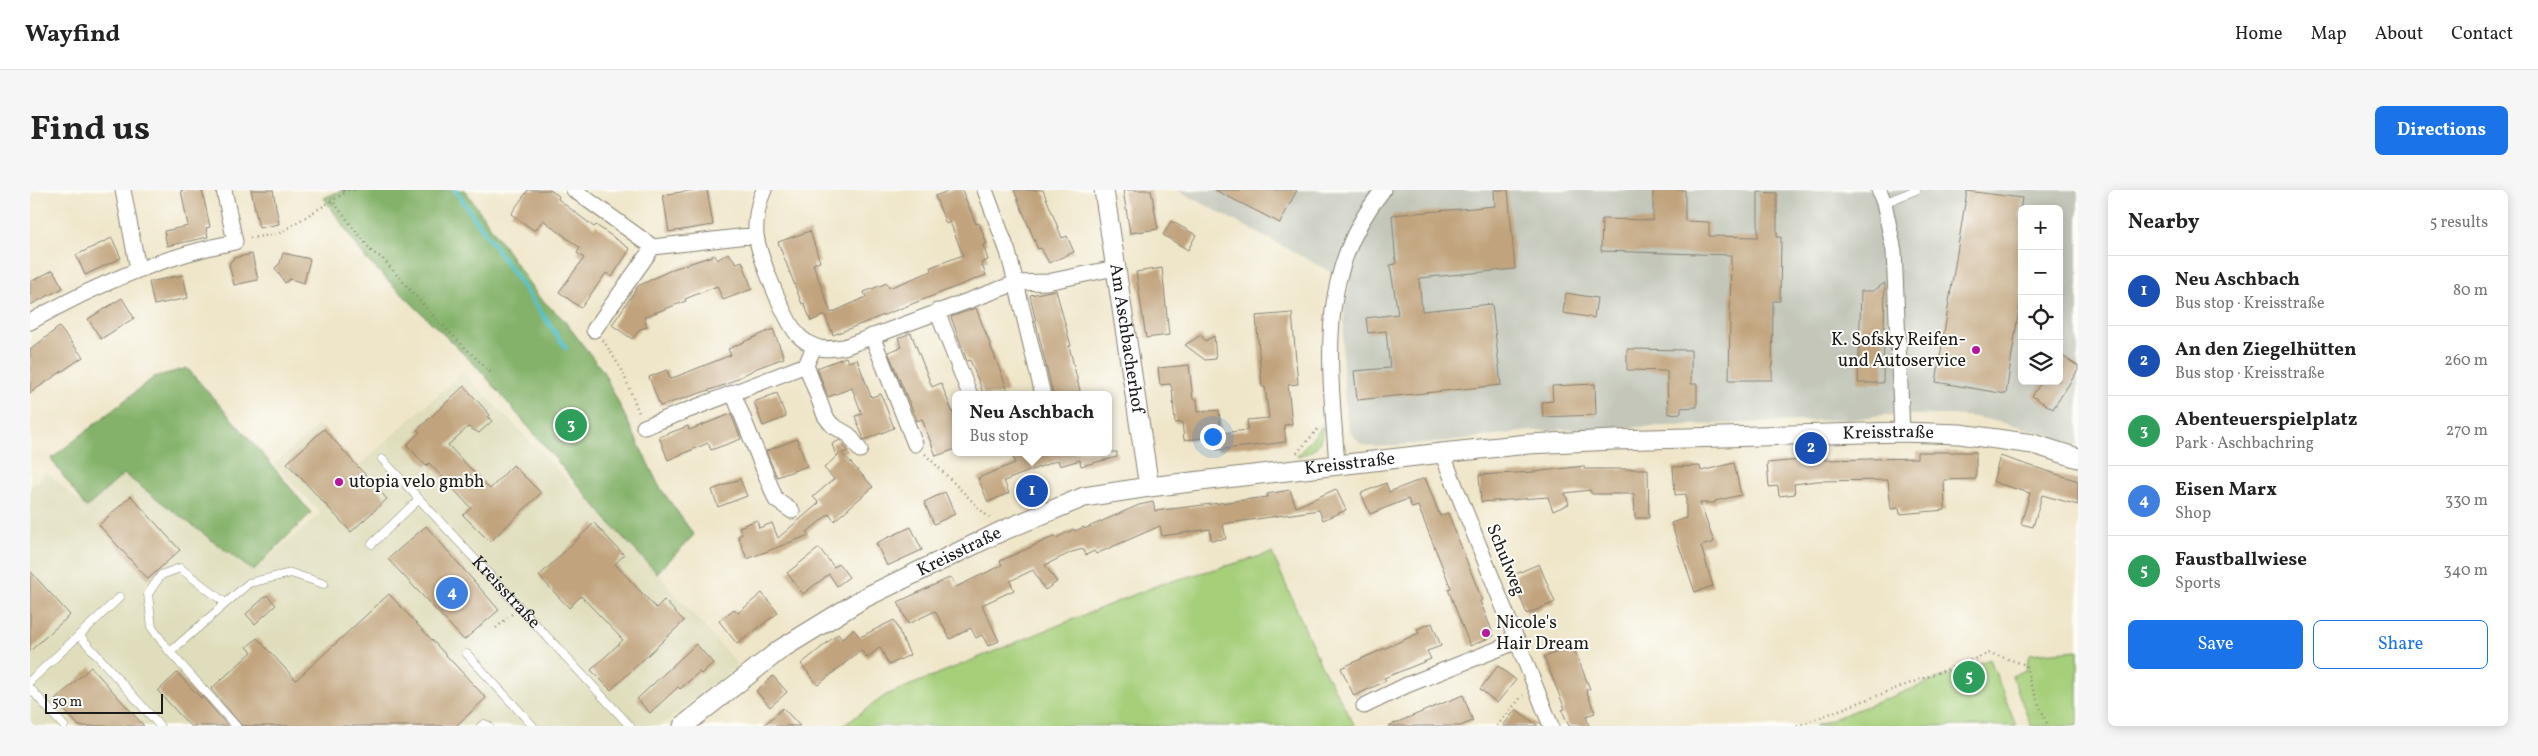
<!DOCTYPE html>
<meta charset="utf-8">
<style>
:root{--surface:#fff;--page:#f6f6f6;--text:#222;--muted:#767676;--line:#e0e0e0;--accent:#1a73e8}
body{margin:0;font-family:Vollkorn,serif;background:var(--page);color:var(--text)}
.controls{position:absolute;right:15px;top:15px;display:grid;overflow:hidden;border-radius:8px;box-shadow:0 2px 12px #0003}
.controls button{width:45px;height:45px;display:grid;place-items:center;padding:0;border:0;border-bottom:1px solid var(--line);background:var(--surface);color:var(--text);font:25px sans-serif}
.scale{position:absolute;left:15px;bottom:12px;width:118px;box-sizing:border-box;padding-left:5px;border:2px solid #1c1c1c;border-top:0;font-size:14px;line-height:18px;white-space:nowrap;color:#1c1c1c;-webkit-text-stroke:4px #fdfcf7;paint-order:stroke}
.you{position:absolute;left:1182px;top:246px;width:18px;height:18px;margin:-12px;border:4px solid #fff;border-radius:50%;background:#1a73e8;box-shadow:0 0 0 8px #1a73e833}
.badge{display:grid;place-items:center;width:32px;height:32px;border-radius:50%;background:var(--accent);color:#fff;font-size:16px;font-weight:700}
.pin{position:absolute;translate:-50% -50%;border:2px solid #fff;box-shadow:0 1px 5px #0006}
.popup{position:absolute;left:922px;top:201px;width:160px;height:65px;box-sizing:border-box;display:grid;place-content:center;border-radius:8px;background:var(--surface);filter:drop-shadow(0 1px 4px #0005);font-size:16px;white-space:nowrap;color:var(--muted)}
.popup b{font-size:19px;color:var(--text)}
.popup::after{content:'';position:absolute;left:50%;top:100%;margin-left:-10px;border:10px solid transparent;border-top-color:var(--surface)}
.list{margin:0;padding:0;list-style:none}
h2{display:flex;justify-content:space-between;align-items:center;height:65px;margin:0;padding:0 20px;font-size:21px}
h2 small{font-size:16px;font-weight:400;color:var(--muted)}
.list li{display:grid;grid-template-columns:32px 1fr auto;gap:15px;align-items:center;box-sizing:border-box;height:70px;padding:0 20px;border-top:1px solid var(--line)}
.list b{display:block;font-size:19px;white-space:nowrap}
.list p{margin:0;font-size:16px;white-space:nowrap;color:var(--muted)}
.list em{font-size:16px;font-style:normal;color:var(--muted)}
.actions{display:flex;gap:10px;padding:15px 20px}
.actions a{flex:1;padding:11px 0;border:1px solid var(--accent);border-radius:8px;text-align:center;font-size:18px;color:var(--accent)}
.actions .main{background:var(--accent);color:#fff}
.icon{flex:none;width:28px;height:28px;fill:none;stroke:currentColor;stroke-width:2;stroke-linecap:round;stroke-linejoin:round}
.map{position:relative;flex:none;width:2048px;height:536px;overflow:hidden;border-radius:8px}
header{display:flex;align-items:center;gap:30px;box-sizing:border-box;height:70px;padding:0 25px;background:var(--surface);border-bottom:1px solid var(--line)}
header strong{font-size:24px}
nav{display:flex;gap:28px;margin-inline-start:auto;font-size:18px}
.intro{display:flex;align-items:center;justify-content:space-between;box-sizing:border-box;height:120px;padding:0 30px}
h1{margin:0;font-size:35px}
.button{padding:12px 22px;border-radius:8px;background:var(--accent);color:#fff;font-size:18px;font-weight:700}
main{display:flex;gap:30px;padding:0 30px}
aside{flex:1;background:var(--surface);border-radius:8px;box-shadow:0 2px 12px #0003}
.map>svg:first-child{display:block}
.built{fill:#dfddbb}
.industrial{fill:#c3c6b9;fill-rule:evenodd}
.green{fill:#a6cf7a;stroke:#61764b}
.forest{fill:#84b26a;stroke:#506743}
.lines{fill:none;stroke-linecap:round;stroke-linejoin:round}
.stream{stroke:#54c1ca;stroke-width:4.5}
.building{fill:#c1a47e}
.service-casing{stroke:#868172;stroke-width:9}
.minor-casing{stroke:#868172;stroke-width:17}
.tertiary-casing{stroke:#868172;stroke-width:21}
.path{stroke:#868172;stroke-width:2.5;stroke-dasharray:1 4;stroke-linecap:butt}
.service{stroke:#fff;stroke-width:8}
.minor{stroke:#fff;stroke-width:15}
.tertiary{stroke:#fff;stroke-width:19}
.poi-dot{fill:#b5179e;stroke:#fdfcf7;stroke-width:2}
.labels{text-anchor:middle;dominant-baseline:central;stroke-width:4;stroke-linejoin:round;paint-order:stroke}
.street-label{font-size:18px;fill:#1c1c1c;stroke:#fdfcf7}
.poi-label{font-size:18px;fill:#1c1c1c;stroke:#fdfcf7;text-anchor:start}
</style>
<header>
<strong>Wayfind</strong>
<nav><a>Home</a><a>Map</a><a>About</a><a>Contact</a></nav>
</header>
<div class="intro"><h1>Find us</h1><a class="button">Directions</a></div>
<main>
<div class="map">
<svg width="2048" height="536" viewBox="0 0 2048 536">
<rect width="100%" height="100%" fill="#fdfcf7"/>
<filter id="ink" filterUnits="userSpaceOnUse"><feTurbulence type="fractalNoise" baseFrequency=".02" numOctaves="2"/><feDisplacementMap in="SourceGraphic" scale="10" xChannelSelector="R" yChannelSelector="G"/><feConvolveMatrix kernelMatrix="1 2 1 2 8 2 1 2 1" color-interpolation-filters="sRGB"/></filter>
<filter id="wash" filterUnits="userSpaceOnUse"><feTurbulence type="fractalNoise" baseFrequency=".0096" numOctaves="4" result="noise"/><feDisplacementMap in="SourceGraphic" scale="20" xChannelSelector="R" yChannelSelector="G"/><feGaussianBlur stdDeviation="1.12" result="paint"/><feColorMatrix in="noise" values="0 0 0 0 0 0 0 0 0 0 0 0 0 0 0 0 0 1.4 0 .05"/><feComposite in="paint" operator="in"/></filter>
<g filter="url(#wash)">
<rect width="100%" height="100%" fill="#efe6c9"/>
<path class="built" d="M433,182L627,383L708,475L630,536H0V298L17,282L56,318L94,284L223,381L291,323L244,274L289,235L328,276Z"/>
<path class="industrial" d="M1147,0H2048V255L1988,236L1945,227L1922,225H1851L1824,229L1498,241L1409,252L1346,257L1331,254L1320,242L1316,223L1312,167L1315,116L1320,92ZM1992,19H2029V191H1992Z"/>
<path class="green" d="M1293,236C1292,254 1285,263 1267,266Z
M1242,363L1290,473L1325,536H813L856,505L1128,395Z
M2048,460V536H2001L1982,486L1996,480L1999,464Z
M1960,469L1986,536H1785Z"/>
<path class="forest" d="M312,0H435L508,106L533,129L573,181L629,296L664,345L627,383L583,337L450,180L336,69L294,8Z
M157,178L236,268L281,323L223,381L94,284L56,318L21,269L124,187Z"/>
<g class="lines">
<path class="stream" d="M425,0L536,158"/>
</g>
<g id="blocks">
<path class="building" d="M151,0H172L180,37L176,38L178,47L137,56L134,41L158,36Z
M221,0H243L249,34L229,38Z
M498,0H520L529,6L528,9L564,37L566,35L600,59L582,87L576,83L551,118L529,102L554,68L547,63L550,58L513,30L505,41L481,24Z
M663,0H677L683,35L639,42L633,5Z
M921,0H932L946,34L949,33L957,54L953,55L958,70L951,73L956,85L803,145L795,125L781,131L774,113L772,114L748,52L780,41L790,72L783,74L801,123L836,107L834,102L857,93L859,98L902,81L901,77L933,65L920,32L916,34L905,6Z
M984,0H1013L1032,48L1037,46L1044,62L1019,73L1011,58L1008,59Z
M1093,0H1121L1128,39L1100,43Z
M1185,0H1267L1250,33Z
M1464,0H1478L1485,79L1389,88L1392,121L1462,114L1471,195L1327,210L1324,181L1360,178L1356,141L1338,143L1336,128L1368,124L1360,75L1366,74L1362,25L1465,16Z
M1623,0H1655V31L1679,32V46L1728,47V2L1747,3V47H1751L1750,111H1743L1742,190H1699L1701,65L1571,61L1572,29L1623,30Z
M1937,1L1992,8L1989,28H1992V99L1976,204L1906,192Z
M1141,31L1166,45L1158,60L1133,45Z
M82,48L91,68L55,85L46,65Z
M253,63L280,69L274,93L260,89L255,93L245,78L250,73Z
M698,63L707,73L712,71L722,99L693,110L687,96L655,109L656,111L614,127L617,137L610,139L602,149L582,135L608,96L643,79L685,65L687,70Z
M222,64L228,90L204,95L199,74L204,68Z
M1132,78L1139,145L1116,148L1106,82Z
M23,80L33,98L0,115V92Z
M153,85L158,108L124,115L119,92Z
M1855,93L1853,193H1828L1831,101H1843Z
M1026,100L1041,156H1039L1051,205H1023L1009,146L1000,105Z
M1536,103L1567,108L1564,128L1533,123Z
M92,108L104,128L71,149L58,129Z
M946,118L978,201L967,205H954L940,170L937,171L921,127Z
M1262,123L1268,194L1258,195L1262,234L1254,235L1256,252L1187,260L1186,247L1154,250L1152,232L1145,233L1142,198L1140,194L1130,195L1128,178L1159,175L1163,209H1167L1168,222L1189,220L1191,243L1218,240L1217,230L1239,228L1235,197H1232L1226,126Z
M29,137L53,167L0,203V160Z
M743,139L754,168L727,178L695,195L630,216L619,187L637,180L640,189L701,165L698,159Z
M881,143L902,197L911,193L926,231V259L906,266L892,229L887,231L858,162L872,157L868,148Z
M1171,145L1175,151L1184,146L1186,169L1175,170L1155,155Z
M1597,159L1661,160V194H1667V217L1651,218V223L1638,224L1637,181L1597,180Z
M2029,164L2048,176V180L2023,219L2002,206L2012,191H2029Z
M816,167L818,172L827,169L841,207L851,204L864,238L834,250L825,226L832,224L822,198L798,207L787,178Z
M1565,194L1566,225L1513,227L1512,212L1523,211L1522,196Z
M434,196L460,225L458,227L462,231L449,243L438,237L418,255L460,299L483,275L511,303L460,352L433,325L441,318L399,273L396,276L377,255L390,242L387,240Z
M747,203L756,227L733,236L724,212Z
M701,224L711,249L681,260L678,253L638,270L629,247L658,236L659,240Z
M294,239L357,309L321,342L257,273Z
M767,249L777,276L747,287L736,261Z
M810,250L818,261L812,263L843,297L804,331L799,324L777,342L779,345L717,369L708,346L712,344L709,337L727,330L729,338L742,333L748,348L789,313L783,307L804,289L794,278L809,264L806,266L802,254Z
M981,262H1087V267L1051,276L1050,270L1030,276L1028,270L974,291L979,303L958,312L948,288L985,273Z
M1887,262H1946V289L1914,290L1915,320L1870,324L1869,318L1861,319L1858,290L1786,291L1764,294L1765,304L1749,306L1748,296L1739,297L1737,273L1792,268V270L1887,268Z
M1970,266L2048,291V315L2012,305L2003,337L1991,334L2000,303L1963,292Z
M1704,273L1711,305L1685,311V313H1670L1684,352L1671,356L1683,396L1665,402L1641,333L1656,328V304L1645,305L1643,277L1670,276L1671,281Z
M1554,276V279H1618L1619,328H1605L1604,304H1562L1560,300L1535,303L1539,314L1523,321L1518,307L1451,312L1449,285L1504,282Z
M1395,288L1410,326L1418,323L1452,410L1450,411L1464,446L1440,456L1418,399L1421,398L1388,316L1382,318L1378,309L1340,324L1331,303L1356,293L1359,302Z
M710,289L717,306L688,317L682,300Z
M1306,299L1316,320L1293,330L1289,320L1193,334L1196,349L1181,350L1180,339L1132,346L1130,336L1066,364L1064,361L1056,365L1053,359L1042,362L1015,375L1027,392L1015,400L1003,380L980,391L984,400L952,415L969,451L958,456L952,445L946,448L941,438L920,449L905,421L878,434L868,412L921,387L926,397L972,375L970,371L1025,346L1026,348L1044,339L1045,341L1054,337V339L1109,315L1123,312L1125,321L1238,307L1237,304L1260,300L1266,317Z
M915,302L925,324L904,334L894,312Z
M101,306L150,360L118,389L69,335Z
M564,333L594,365L585,374L626,418L634,410L654,431L581,500L561,480L593,450L551,406L539,418L509,386Z
M396,336L469,420L434,450L358,369Z
M881,337L892,360L857,376L846,353Z
M789,358L804,377L809,374L819,387L807,396L799,384L773,404L757,383Z
M1509,374L1525,412L1497,424L1481,386Z
M0,381L40,425L0,461Z
M732,403L748,423L707,454L689,431L704,419L708,423Z
M359,404L456,508L426,536H212L181,499L222,462L217,457L227,448L266,490Z
M237,405L246,415L225,434L216,424Z
M864,430L880,465L859,475L850,457L837,468L831,460L788,495L771,474L808,444L812,449L823,439L830,447Z
M1402,433L1411,456L1397,461L1401,469L1354,488L1356,491L1324,506L1311,478L1389,443L1387,439Z
M666,454L683,473L671,484L669,482L650,499L648,497L620,523L607,509Z
M1543,456L1560,499L1556,500L1565,523L1556,526L1559,536H1539L1532,520L1535,519L1514,467Z
M1468,476L1486,490L1467,513L1450,499Z
M61,477L114,536H49L25,510Z
M147,483L171,508L172,506L198,536H160L128,501Z
M743,486L757,502L740,517L726,501Z
M1433,505L1443,531L1430,536H1358Z
M753,518L770,536H733Z
M1486,519L1508,536H1473Z"/>
</g>
</g>
<g filter="url(#ink)">
<use href="#blocks" fill-opacity="0" stroke="#868172" stroke-width="1"/>
<g class="lines">
<defs>
<g id="service">
<path d="M1854,13L1886,0"/>
<path id="s1" d="M352,269L600,536"/>
<path d="M342,354L389,309"/>
<path d="M49,445L130,536"/>
<path d="M140,462L122,438L118,404L131,385L150,378L194,412"/>
<path d="M437,464L503,536"/>
<path d="M0,491L90,407"/>
<path d="M0,498L34,536"/>
<path d="M206,536L140,462L219,393L261,383L294,394"/>
<path d="M451,536L454,534L459,536"/>
</g>
<path id="minor" d="M93,0L108,79
M544,0L623,57L726,45
M734,0C728,13 725,31 726,45C729,66 754,129 768,145C772,149 779,154 784,156C794,161 804,158 814,157L986,93L978,62L955,0
M1849,0L1854,13L1864,61L1872,242
M907,121L940,205
M0,132C65,95 132,66 205,52L194,0
M564,140L623,57
M842,146L885,254
M776,175L795,226L802,235L819,245L830,260
M703,203L746,310L762,321
M1013,205L986,93L1017,92L1085,78
M614,237L776,175L784,157
M1412,263L1521,536
M1307,275C1300,176 1285,83 1353,0
M1334,516L1377,495L1488,451"/>
<g id="tertiary">
<path id="s2" d="M1074,0L1119,297"/>
<path id="s3" d="M653,536L751,459L834,408L972,341L1054,307L1119,297L1412,263L1498,254L1584,250L1872,242L1930,244L2003,254L2048,268"/>
</g>
</defs>
<use href="#service" class="service-casing"/>
<use href="#minor" class="minor-casing"/>
<use href="#tertiary" class="tertiary-casing"/>
<path class="path" d="M313,0H324
M301,9L342,62L352,68L407,130L462,184
M220,48L248,44L316,2
M573,150L592,180L609,223
M1267,263L1288,239
M895,264L960,329
M466,438L482,424
M1467,536L1493,505
M1767,536L1960,463L1996,475L2000,493L2018,536"/>
<use href="#service" class="service"/>
<use href="#minor" class="minor"/>
<use href="#tertiary" class="tertiary"/>
</g>
</g>
<g class="poi-dot">
<circle cx="1946" cy="160" r="5"/>
<circle cx="309" cy="292" r="5"/>
<circle cx="1456" cy="443" r="5"/>
</g>
<g class="labels">
<g class="street-label">
<text stroke="none"><textPath href="#s2" startOffset="150">Am Aschbacherhof</textPath></text>
<text stroke="none"><textPath href="#s3" startOffset="1272">Kreisstraße</textPath></text>
<text stroke="none"><textPath href="#s3" startOffset="732">Kreisstraße</textPath></text>
<text stroke="none"><textPath href="#s3" startOffset="328">Kreisstraße</textPath></text>
<text transform="translate(1475 370) rotate(68)">Schulweg</text>
<text stroke="none"><textPath href="#s1" startOffset="182">Kreisstraße</textPath></text>
</g>
<g class="poi-label">
<text x="1936" y="150" text-anchor="end">K. Sofsky Reifen-<tspan x="1936" dy="21">und Autoservice</tspan></text>
<text x="319" y="292">utopia velo gmbh</text>
<text x="1466" y="433">Nicole's<tspan x="1466" dy="21">Hair Dream</tspan></text>
</g>
</g>
</svg>
<div class="controls">
<button>+</button>
<button>−</button>
<button><svg class="icon" aria-label="locate" viewBox="0 0 24 24"><circle cx="12" cy="12" r="6"/><path d="M12 2v4M12 18v4M2 12h4M18 12h4"/></svg></button>
<button><svg class="icon" aria-label="layers" viewBox="0 0 24 24"><path d="M12 4l9 5-9 5-9-5zM3 14l9 5 9-5"/></svg></button>
</div>
<div class="scale">50 m</div>
<div class="you"></div>
<div class="pin badge" style="left:1002px;top:301px;background:#1a4fb4">1</div>
<div class="popup"><b>Neu Aschbach</b>Bus stop</div>
<div class="pin badge" style="left:1781px;top:258px;background:#1a4fb4">2</div>
<div class="pin badge" style="left:541px;top:235px;background:#2e9e5b">3</div>
<div class="pin badge" style="left:422px;top:403px;background:#3f7fe0">4</div>
<div class="pin badge" style="left:1939px;top:487px;background:#2e9e5b">5</div>
</div>
<aside>
<h2>Nearby<small>5 results</small></h2>
<ul class="list">
<li><span class="badge" style="background:#1a4fb4">1</span><div><b>Neu Aschbach</b><p>Bus stop · Kreisstraße</p></div><em>80 m</em></li>
<li><span class="badge" style="background:#1a4fb4">2</span><div><b>An den Ziegelhütten</b><p>Bus stop · Kreisstraße</p></div><em>260 m</em></li>
<li><span class="badge" style="background:#2e9e5b">3</span><div><b>Abenteuerspielplatz</b><p>Park · Aschbachring</p></div><em>270 m</em></li>
<li><span class="badge" style="background:#3f7fe0">4</span><div><b>Eisen Marx</b><p>Shop</p></div><em>330 m</em></li>
<li><span class="badge" style="background:#2e9e5b">5</span><div><b>Faustballwiese</b><p>Sports</p></div><em>340 m</em></li>
</ul>
<div class="actions"><a class="main">Save</a><a>Share</a></div>
</aside>
</main>
